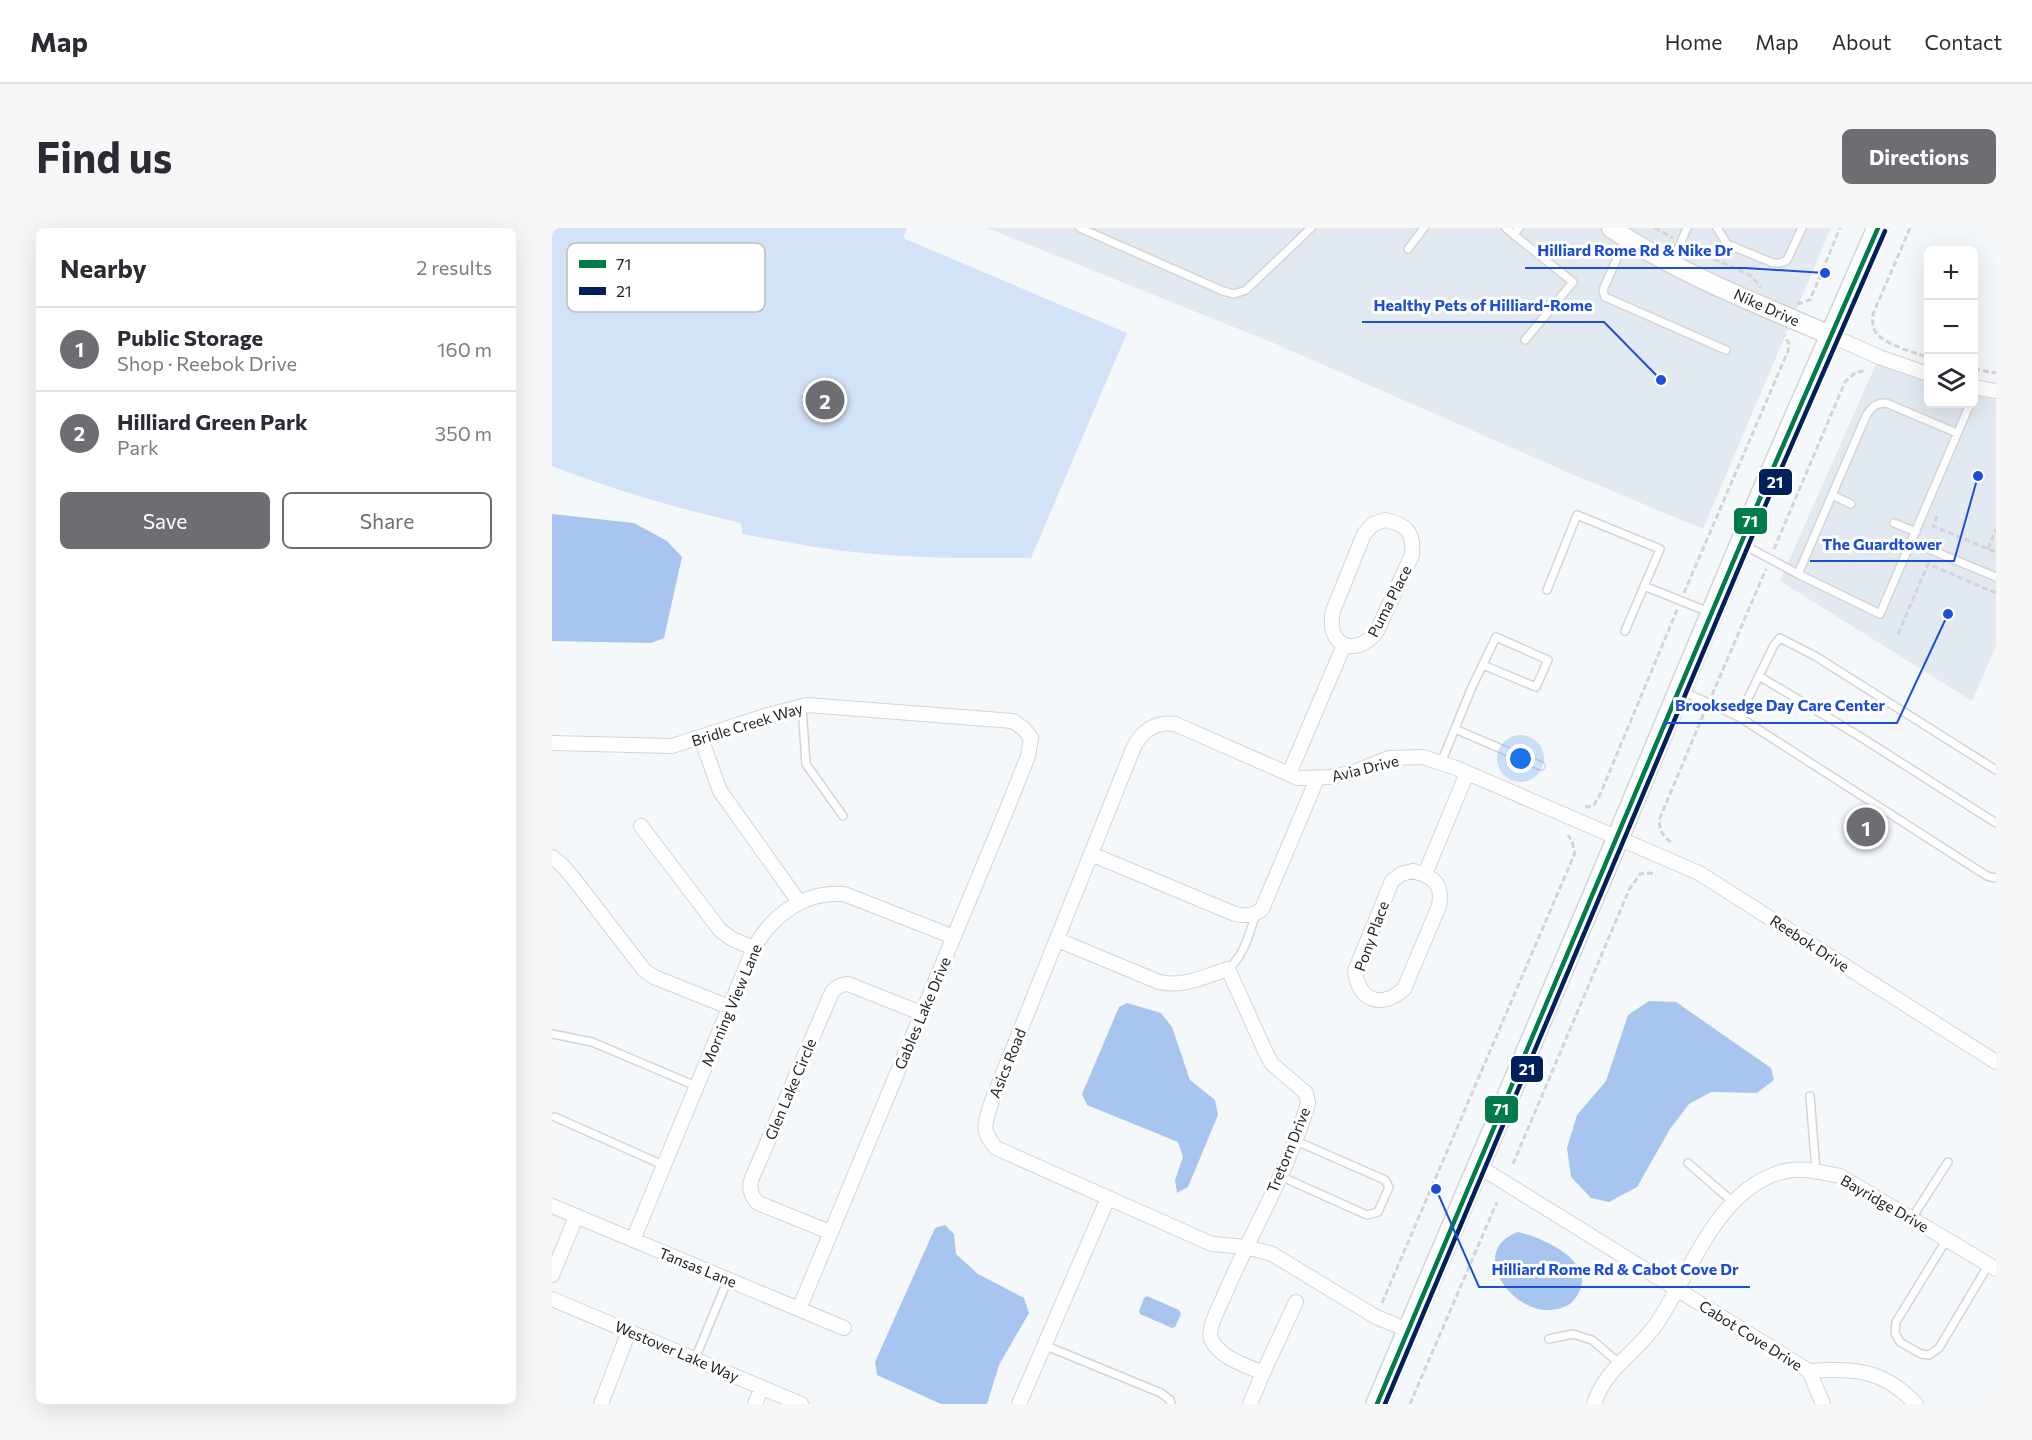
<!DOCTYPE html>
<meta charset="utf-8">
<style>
:root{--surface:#fff;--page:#f7f7f7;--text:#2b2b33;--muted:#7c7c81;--line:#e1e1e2;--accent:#6c6e71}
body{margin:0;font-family:Commissioner,sans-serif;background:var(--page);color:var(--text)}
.controls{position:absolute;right:18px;top:18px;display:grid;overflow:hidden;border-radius:9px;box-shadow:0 6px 24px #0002}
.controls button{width:54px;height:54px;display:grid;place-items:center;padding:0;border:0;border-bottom:2px solid var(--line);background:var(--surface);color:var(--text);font:30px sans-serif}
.you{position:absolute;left:969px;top:531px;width:21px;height:21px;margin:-15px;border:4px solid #fff;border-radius:50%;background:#1a73e8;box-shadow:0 0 0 9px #1a73e833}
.badge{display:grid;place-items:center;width:39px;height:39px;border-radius:50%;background:var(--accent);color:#fff;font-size:20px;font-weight:700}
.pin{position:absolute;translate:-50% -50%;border:3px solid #fff;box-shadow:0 2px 6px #0006}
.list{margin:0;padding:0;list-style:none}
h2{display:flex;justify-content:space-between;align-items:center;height:78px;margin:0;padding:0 24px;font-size:26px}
h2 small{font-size:20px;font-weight:400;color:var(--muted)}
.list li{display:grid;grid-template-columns:39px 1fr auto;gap:18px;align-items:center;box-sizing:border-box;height:84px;padding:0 24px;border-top:2px solid var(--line)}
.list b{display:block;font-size:22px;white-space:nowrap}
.list p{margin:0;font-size:20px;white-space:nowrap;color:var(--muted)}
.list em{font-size:20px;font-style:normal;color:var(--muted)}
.actions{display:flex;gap:12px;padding:18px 24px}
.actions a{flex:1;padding:14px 0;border:2px solid var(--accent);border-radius:9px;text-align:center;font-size:21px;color:var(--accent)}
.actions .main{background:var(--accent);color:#fff}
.icon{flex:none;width:33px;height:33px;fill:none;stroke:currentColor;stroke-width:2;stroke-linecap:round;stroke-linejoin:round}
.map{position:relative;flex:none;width:1444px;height:1176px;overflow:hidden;border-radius:9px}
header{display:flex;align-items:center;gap:36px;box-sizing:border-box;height:84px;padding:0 30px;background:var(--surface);border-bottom:2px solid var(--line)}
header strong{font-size:28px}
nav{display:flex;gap:33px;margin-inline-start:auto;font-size:21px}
.intro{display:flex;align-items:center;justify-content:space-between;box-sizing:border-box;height:144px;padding:0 36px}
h1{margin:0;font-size:42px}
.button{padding:15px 27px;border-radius:9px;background:var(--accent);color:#fff;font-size:21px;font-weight:700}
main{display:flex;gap:36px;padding:0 36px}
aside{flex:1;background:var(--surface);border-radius:9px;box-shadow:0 6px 24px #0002}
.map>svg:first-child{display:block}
.built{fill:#e3e9f1}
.green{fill:#d2e2f7}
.water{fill:#a7c5ee}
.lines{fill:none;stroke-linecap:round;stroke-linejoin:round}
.lane-casing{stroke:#d2d4d7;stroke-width:10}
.street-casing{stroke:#d2d4d7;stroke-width:16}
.secondary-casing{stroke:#d2d4d7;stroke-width:21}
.primary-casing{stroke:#d2d4d7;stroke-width:24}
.path{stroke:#d3d3d5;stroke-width:3;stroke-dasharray:6 3;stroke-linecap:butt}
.lane{stroke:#fefefe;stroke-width:7}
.street{stroke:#fefefe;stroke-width:14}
.secondary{stroke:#fefefe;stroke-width:18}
.primary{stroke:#fefefe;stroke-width:21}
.bus-1-casing{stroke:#fff;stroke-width:9}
.bus-2-casing{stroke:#fff;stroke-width:9}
.bus-1{stroke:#007b4b;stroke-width:4.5}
.bus-2{stroke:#00205b;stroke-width:4.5}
.labels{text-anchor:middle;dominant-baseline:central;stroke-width:6;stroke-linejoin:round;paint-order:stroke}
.street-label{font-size:15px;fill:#222426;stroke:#fff}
.key{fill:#fff;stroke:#bdbdbe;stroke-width:1.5}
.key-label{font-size:16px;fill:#222426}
.leader{fill:none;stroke:#1d4ed8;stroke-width:2}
.callout-dot{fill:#1d4ed8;stroke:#fff;stroke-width:2}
.callout-label{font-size:16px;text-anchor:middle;font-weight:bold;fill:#1d4ed8;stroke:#fff;stroke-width:6;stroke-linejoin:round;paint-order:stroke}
.line-badge{stroke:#fff;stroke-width:2}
.badge-label{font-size:16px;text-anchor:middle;font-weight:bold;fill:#fff}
</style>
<header>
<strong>Map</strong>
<nav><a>Home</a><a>Map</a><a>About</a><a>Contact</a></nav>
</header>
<div class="intro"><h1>Find us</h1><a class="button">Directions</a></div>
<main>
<aside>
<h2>Nearby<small>2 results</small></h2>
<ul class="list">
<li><span class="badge">1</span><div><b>Public Storage</b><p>Shop · Reebok Drive</p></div><em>160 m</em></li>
<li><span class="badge">2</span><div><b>Hilliard Green Park</b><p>Park</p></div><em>350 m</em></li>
</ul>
<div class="actions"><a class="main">Save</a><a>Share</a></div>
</aside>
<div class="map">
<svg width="1444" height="1176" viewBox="0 0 1444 1176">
<rect width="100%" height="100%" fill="#f5f8fb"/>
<path class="built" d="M435,0H1279L1151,301L1015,244L724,116Z
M1327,129L1376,146V176H1422V159L1444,163V418L1420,473L1228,353Z"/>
<path class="green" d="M0,0H355L351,10L575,105L479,330C431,330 384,331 336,327C287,324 238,315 190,306L189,295C124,280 62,262 0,238Z"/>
<path class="water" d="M0,286L82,295L115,313L130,329L112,410L99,415L0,413Z
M1097,773L1124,774L1219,840L1222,852L1205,865L1159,864L1137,876L1118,901L1085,959L1057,974L1039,970L1019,949L1015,920L1025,887L1054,853L1076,787Z
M575,775L609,785L620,799L638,852L663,872L666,887L636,959L625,965L623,952L631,929L626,914L535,877L530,866L567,779Z
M393,997L402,1006L404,1026L426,1046L472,1070L477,1085L447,1137L435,1176H389L325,1147L323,1134L383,1000Z
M966,1004C991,1010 1045,1033 1026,1066C1021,1075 1015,1079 1005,1081C962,1091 913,1023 966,1004Z
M595,1068L627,1082L629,1086L623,1099L620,1100L588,1086L587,1083L592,1070Z"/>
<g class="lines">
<defs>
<path id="lane" d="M528,0L671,63L682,66L694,62L759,0
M954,0L962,7L967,0
M1165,0L1175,16L1221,35H1228L1235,32L1250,0
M962,7L1021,54L973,112
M1074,10L1051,62L1053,69L1174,122
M856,21L872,0
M1121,33L1135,0
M1280,267L1299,276
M1342,295L1364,304
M1360,314L1444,349
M1192,317L1246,346L1328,386L1418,176
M1246,346L1314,188C1319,180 1323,175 1334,175L1405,205
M1092,358L1157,384
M995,362L1025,287L1108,321L1073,403
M1207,448L1307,508L1444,595
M1130,463L1187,489L1435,648L1444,650
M250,478L254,536L291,588
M1187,489L1222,417L1228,410L1263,428L1444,542
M903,501L989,538
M889,535L920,459L944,409L996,432L984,459L931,437
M676,741C693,727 697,705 704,686
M0,806L40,814L144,858
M1258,868L1264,943
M3,889L111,937
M1136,935L1181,974
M728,948L815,987L826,984L837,959L833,952L742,912
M1360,990L1396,934
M1395,1011L1344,1094L1343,1105L1348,1114L1369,1126L1377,1127L1387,1120L1437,1036
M997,1111L1021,1106L1040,1112L1067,1135
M492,1117L609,1165L618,1172L619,1176
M143,1131L176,1051"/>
<path id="street" d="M1278,107L1327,129L1376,146
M1422,159L1444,163
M833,292C855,296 862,305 860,327L825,403C804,431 773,418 781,383L812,306L821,296Z
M149,510L168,563L247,674
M0,515L120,518L216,487L255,477L461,493L472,501L479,510L476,528L455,581L247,1081
M737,546L792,417
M89,598L168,702L180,711L202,720
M539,626L683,686C694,688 702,688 710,681L765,551
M0,629L10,637L22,651L92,742L102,749L177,779
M861,643C882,649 891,655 887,678L852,761C829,781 807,773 803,743L840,653L849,646Z
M873,646L915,545
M506,712L607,754C631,760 653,748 676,741L714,825L720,836L754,865L756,875C737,942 699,1004 672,1068C668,1077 655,1102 659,1111C668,1130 693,1137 711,1145L744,1074
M926,938L1257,1143L1271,1176
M0,978L292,1100
M278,1004L206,975C199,968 196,960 200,950L280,764C285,758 289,756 296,756L369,785
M81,1012L202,720C220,687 253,663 292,666L402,709
M0,1047L24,989
M0,1071L249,1176
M856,1102L824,1089L720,1026L695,1019L660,1016L444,920C428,902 433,894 440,873L581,521C589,504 603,493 623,496L746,550L778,549L802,544L837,530L871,529L904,540L1147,645L1444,834
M1257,1143C1302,1140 1331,1141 1364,1176
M49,1176L77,1103
M203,1176L210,1160
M467,1176L556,970
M698,1176L711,1145
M1042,1176C1053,1140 1085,1125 1105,1095C1140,1043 1168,953 1239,942C1255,940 1272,945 1288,948L1444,1041"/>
<path id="secondary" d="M1059,0C1126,45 1203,75 1278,107"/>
<path id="primary" d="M825,1176L1044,662L1209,268L1326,0"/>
</defs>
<use href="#lane" class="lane-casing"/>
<use href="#street" class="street-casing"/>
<use href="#secondary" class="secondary-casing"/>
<use href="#primary" class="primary-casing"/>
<path class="path" d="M1103,0L1121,10
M1358,0L1321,86C1321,91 1320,96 1322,101C1327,115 1363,125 1376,129
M1137,20L1198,47L1209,59
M1245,76L1258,72L1288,0
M1422,141L1444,145
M1385,288L1381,298L1444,324
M1222,321L1293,154L1304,144L1312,143
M1436,321L1444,301
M1132,365L1236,123L1237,115L1232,108
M1346,406L1376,336L1444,365
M1160,467L1214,341
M1033,579L1041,578L1047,569L1125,382
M1119,614C1110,608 1108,603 1107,592L1152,485
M961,936L1077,662L1088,646L1098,645L1104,647
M830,1075L1023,625L1020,613L1016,607
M858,1176L945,974"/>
<use href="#lane" class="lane"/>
<use href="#street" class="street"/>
<use href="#secondary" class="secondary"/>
<use href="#primary" class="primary"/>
<defs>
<path id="bus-1" d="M825,1176L1209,268L1326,0"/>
<path id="bus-2" d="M833,1176L1216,271L1333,3"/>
</defs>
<use href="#bus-1" class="bus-1-casing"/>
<use href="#bus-2" class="bus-2-casing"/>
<use href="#bus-1" class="bus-1"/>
<use href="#bus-2" class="bus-2"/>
</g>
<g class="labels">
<g class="street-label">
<text transform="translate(1215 79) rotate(24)">Nike Drive</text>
<text transform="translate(837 373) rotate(-63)">Puma Place</text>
<text transform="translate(195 496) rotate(-17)">Bridle Creek Way</text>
<text transform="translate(813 540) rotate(-14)">Avia Drive</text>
<text transform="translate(819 708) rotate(-70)">Pony Place</text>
<text transform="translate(1258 715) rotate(33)">Reebok Drive</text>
<text transform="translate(179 777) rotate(-67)">Morning View Lane</text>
<text transform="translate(370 785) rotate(-67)">Gables Lake Drive</text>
<text transform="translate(455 835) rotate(-68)">Asics Road</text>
<text transform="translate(238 861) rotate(-67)">Glen Lake Circle</text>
<text transform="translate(736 922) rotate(-68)">Tretorn Drive</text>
<text transform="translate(1333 975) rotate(30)">Bayridge Drive</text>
<text transform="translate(146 1039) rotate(22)">Tansas Lane</text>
<text transform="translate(1199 1107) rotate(32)">Cabot Cove Drive</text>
<text transform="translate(125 1123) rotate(23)">Westover Lake Way</text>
</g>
</g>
<rect x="15" y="15" width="198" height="69" rx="9" class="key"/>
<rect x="27" y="32" width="27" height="8" fill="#007b4b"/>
<rect x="27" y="59" width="27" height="8" fill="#00205b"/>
<g class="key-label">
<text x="64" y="42">71</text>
<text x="64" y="69">21</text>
</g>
<path class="leader" d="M1273 45L1193 40H973M1109 152L1052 94H810M1426 248L1402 333H1258M1396 386L1345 495H1111M884 961L927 1059H1198"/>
<g class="callout-dot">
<circle cx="1273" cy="45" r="6"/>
<circle cx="1109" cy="152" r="6"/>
<circle cx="1426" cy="248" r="6"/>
<circle cx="1396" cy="386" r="6"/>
<circle cx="884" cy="961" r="6"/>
</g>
<g class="callout-label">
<text x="1083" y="28">Hilliard Rome Rd &amp; Nike Dr</text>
<text x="931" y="83">Healthy Pets of Hilliard-Rome</text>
<text x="1330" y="322">The Guardtower</text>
<text x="1228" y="483">Brooksedge Day Care Center</text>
<text x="1063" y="1047">Hilliard Rome Rd &amp; Cabot Cove Dr</text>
</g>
<g class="line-badge">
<rect x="1206" y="240" width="35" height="28" rx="6" fill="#00205b"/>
<rect x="1181" y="279" width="35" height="28" rx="6" fill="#007b4b"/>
<rect x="958" y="827" width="34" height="28" rx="6" fill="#00205b"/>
<rect x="932" y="867" width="35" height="29" rx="6" fill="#007b4b"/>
</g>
<g class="badge-label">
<text x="1223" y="260">21</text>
<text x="1198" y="299">71</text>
<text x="975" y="847">21</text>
<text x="949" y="887">71</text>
</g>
</svg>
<div class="controls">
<button>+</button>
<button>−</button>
<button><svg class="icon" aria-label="layers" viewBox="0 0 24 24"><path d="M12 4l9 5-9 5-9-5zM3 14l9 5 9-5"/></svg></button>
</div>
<div class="you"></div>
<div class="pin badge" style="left:1314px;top:599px">1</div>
<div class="pin badge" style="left:273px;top:172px">2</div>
</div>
</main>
